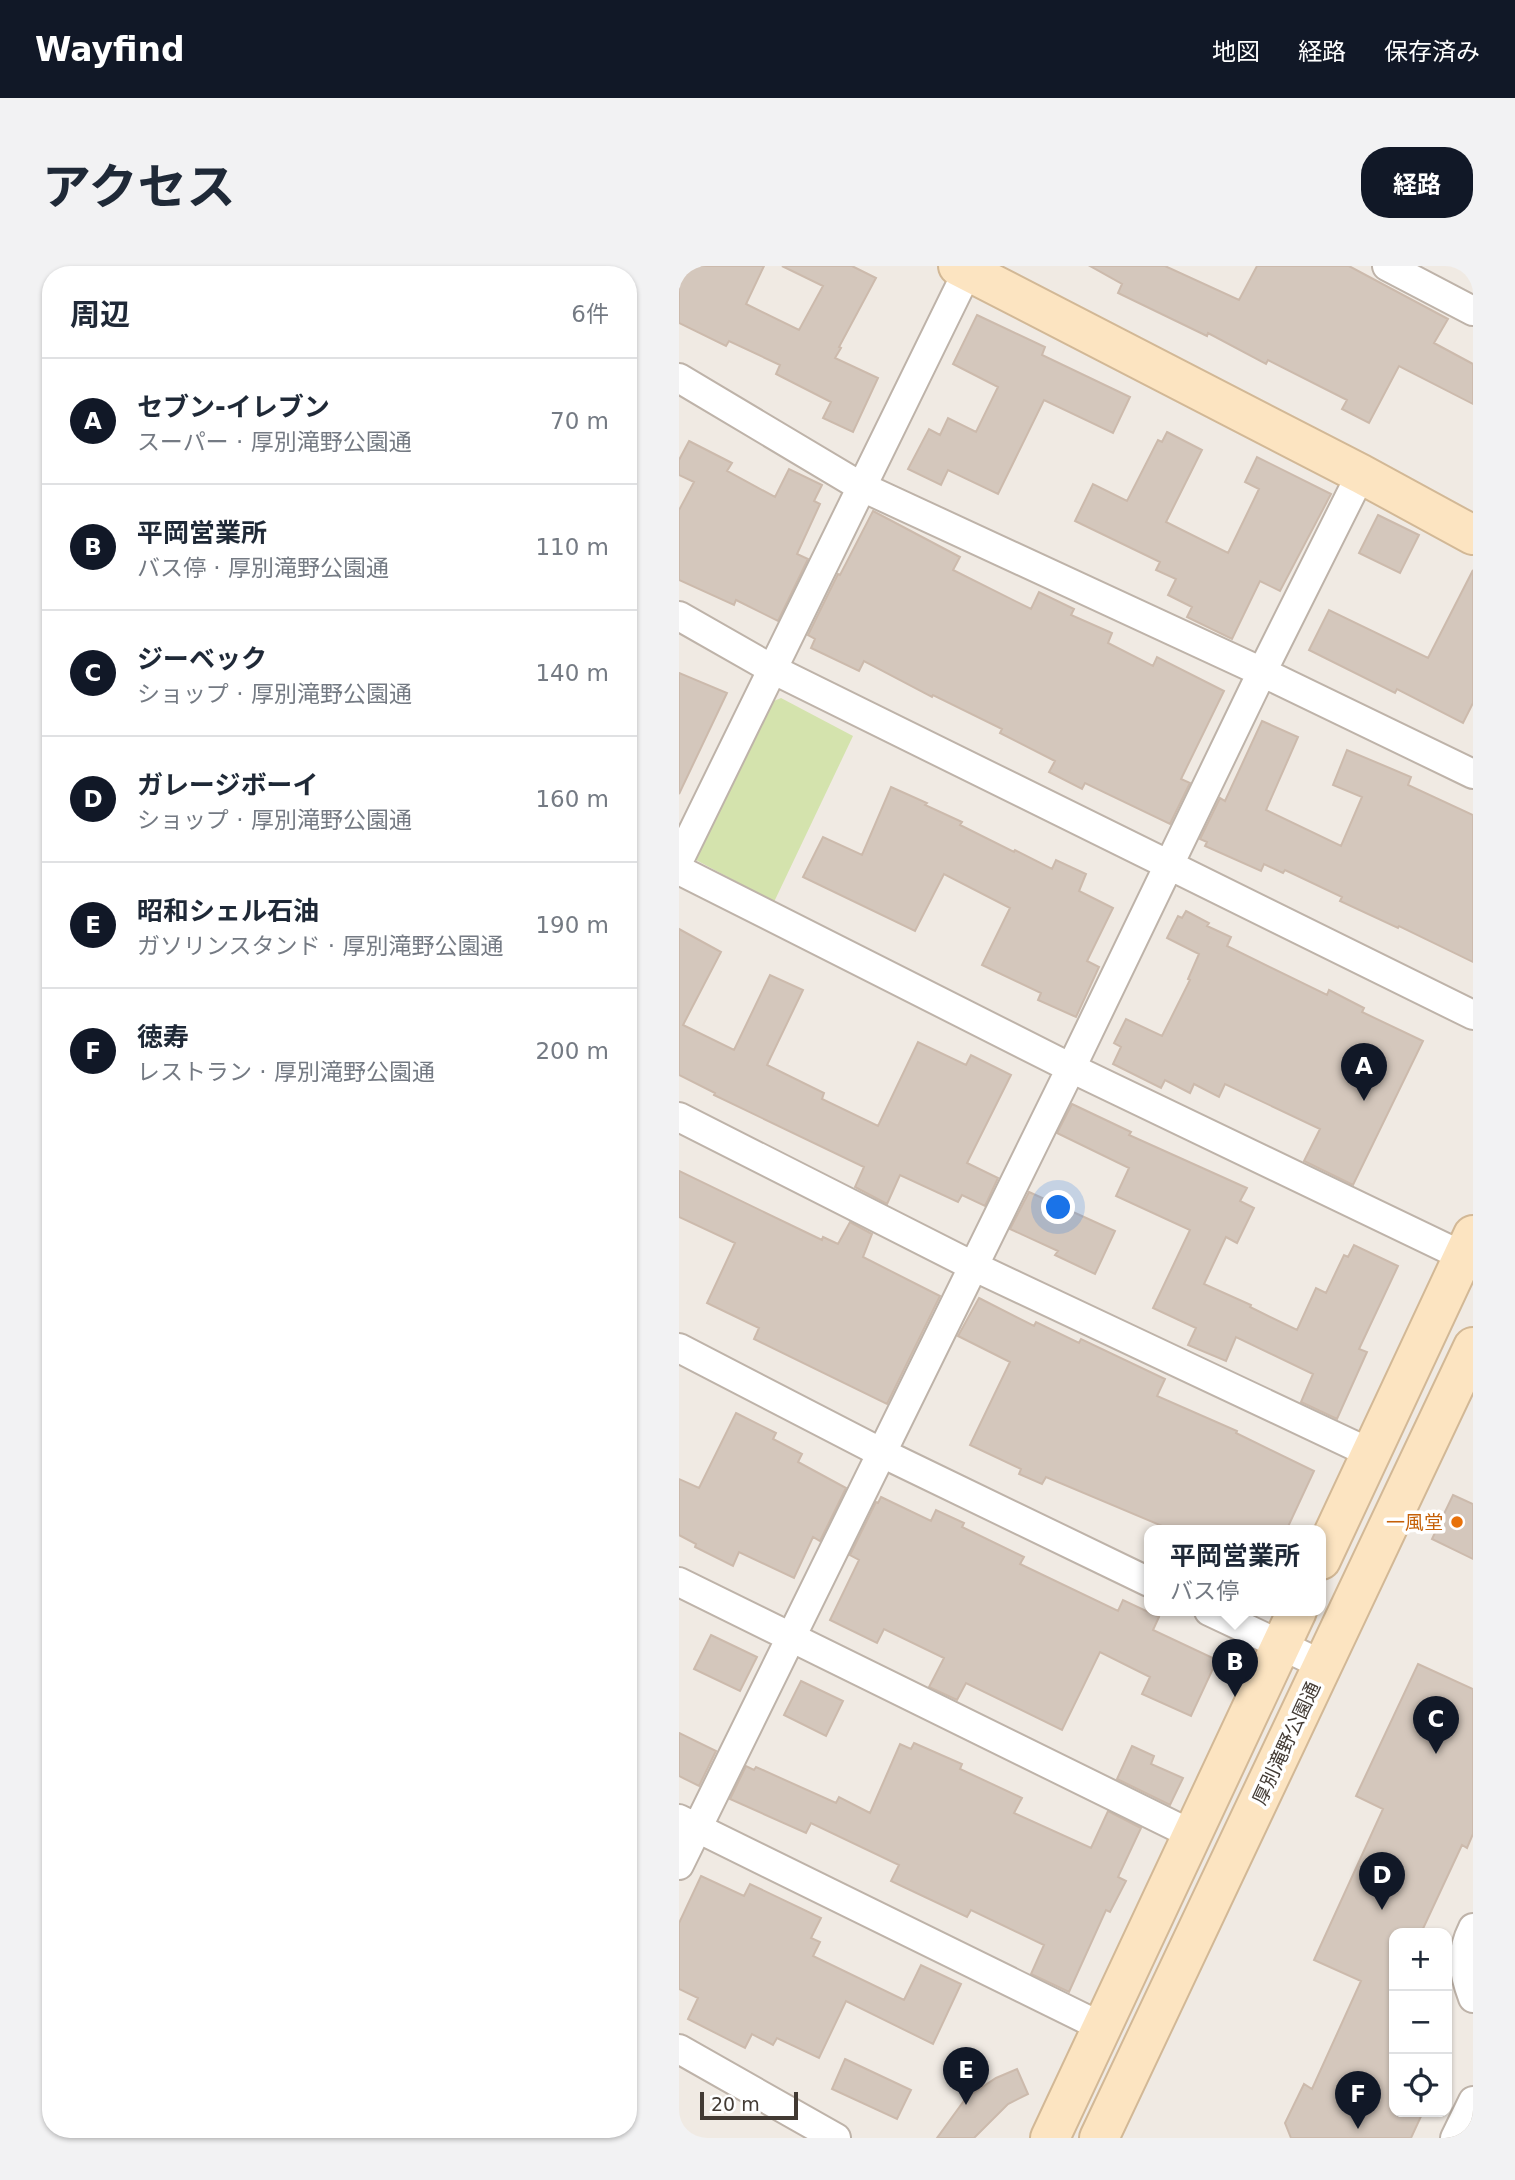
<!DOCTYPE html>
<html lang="ja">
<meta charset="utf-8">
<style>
:root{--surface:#fff;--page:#f2f2f3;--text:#1f2937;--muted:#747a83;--line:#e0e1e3;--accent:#111827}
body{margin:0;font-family:"DejaVu Sans","Noto Sans JP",sans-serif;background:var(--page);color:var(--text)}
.controls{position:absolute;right:21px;bottom:21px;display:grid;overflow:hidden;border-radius:14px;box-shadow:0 2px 5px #0004}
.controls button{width:63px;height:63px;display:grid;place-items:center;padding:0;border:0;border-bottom:2px solid var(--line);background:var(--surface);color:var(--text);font:35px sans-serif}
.scale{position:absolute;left:21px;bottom:18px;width:98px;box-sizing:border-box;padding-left:7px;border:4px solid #423a33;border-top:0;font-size:19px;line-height:24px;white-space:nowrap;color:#423a33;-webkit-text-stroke:5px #fff;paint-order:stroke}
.you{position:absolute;left:380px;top:942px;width:24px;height:24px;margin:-18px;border:5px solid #fff;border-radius:50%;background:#1a73e8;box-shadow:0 0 0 10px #1a73e833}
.badge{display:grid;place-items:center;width:46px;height:46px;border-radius:50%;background:var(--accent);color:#fff;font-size:23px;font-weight:700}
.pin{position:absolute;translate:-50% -58px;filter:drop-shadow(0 2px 4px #0008)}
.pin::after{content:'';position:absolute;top:37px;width:24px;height:21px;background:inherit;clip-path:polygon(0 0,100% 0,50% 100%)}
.popup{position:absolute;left:465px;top:1259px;width:182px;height:91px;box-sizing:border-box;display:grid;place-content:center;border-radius:14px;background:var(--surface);filter:drop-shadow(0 2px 5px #0005);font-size:23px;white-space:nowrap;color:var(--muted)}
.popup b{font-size:26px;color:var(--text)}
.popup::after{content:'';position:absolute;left:50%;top:100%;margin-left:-14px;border:14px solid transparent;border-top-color:var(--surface)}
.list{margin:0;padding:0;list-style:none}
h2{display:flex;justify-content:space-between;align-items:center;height:91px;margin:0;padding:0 28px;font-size:30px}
h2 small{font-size:23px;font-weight:400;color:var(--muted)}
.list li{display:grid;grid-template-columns:46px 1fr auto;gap:21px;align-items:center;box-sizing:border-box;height:126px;padding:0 28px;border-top:2px solid var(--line)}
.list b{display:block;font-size:26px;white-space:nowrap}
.list p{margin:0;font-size:23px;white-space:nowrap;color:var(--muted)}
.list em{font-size:23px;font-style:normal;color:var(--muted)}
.icon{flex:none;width:38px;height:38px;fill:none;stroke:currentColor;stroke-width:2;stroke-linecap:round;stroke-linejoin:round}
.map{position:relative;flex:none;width:794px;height:1872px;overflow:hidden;border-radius:28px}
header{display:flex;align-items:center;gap:42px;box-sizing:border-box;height:98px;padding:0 35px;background:var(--accent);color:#fff}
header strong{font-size:33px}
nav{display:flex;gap:38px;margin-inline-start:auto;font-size:24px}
.intro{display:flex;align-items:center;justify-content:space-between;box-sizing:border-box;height:168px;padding:0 42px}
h1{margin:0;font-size:49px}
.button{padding:18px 32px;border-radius:28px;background:var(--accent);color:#fff;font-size:24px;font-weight:700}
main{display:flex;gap:42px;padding:0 42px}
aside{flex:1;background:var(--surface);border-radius:28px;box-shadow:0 2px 5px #0004}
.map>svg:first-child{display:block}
.green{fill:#d4e3ad}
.building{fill:#d4c7bc;stroke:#ccbaac;stroke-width:2}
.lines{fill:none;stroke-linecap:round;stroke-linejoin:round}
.street-casing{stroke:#beb3a9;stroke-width:32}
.secondary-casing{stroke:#d2b896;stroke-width:42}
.street{stroke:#fff;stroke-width:28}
.secondary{stroke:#fce4c1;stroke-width:38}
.food-dot{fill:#e8710a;stroke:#fff;stroke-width:2.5}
.labels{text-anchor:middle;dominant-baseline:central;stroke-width:7;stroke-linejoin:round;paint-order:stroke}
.food-label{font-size:19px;fill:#c56008;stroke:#fff;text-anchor:end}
.street-label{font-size:19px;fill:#423a33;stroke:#fff}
</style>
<header>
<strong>Wayfind</strong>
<nav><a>地図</a><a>経路</a><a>保存済み</a></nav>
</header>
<div class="intro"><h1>アクセス</h1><a class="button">経路</a></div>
<main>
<aside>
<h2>周辺<small>6件</small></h2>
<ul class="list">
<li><span class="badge">A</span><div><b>セブン-イレブン</b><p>スーパー · 厚別滝野公園通</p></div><em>70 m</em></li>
<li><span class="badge">B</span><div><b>平岡営業所</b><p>バス停 · 厚別滝野公園通</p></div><em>110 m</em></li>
<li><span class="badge">C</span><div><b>ジーベック</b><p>ショップ · 厚別滝野公園通</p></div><em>140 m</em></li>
<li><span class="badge">D</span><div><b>ガレージボーイ</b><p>ショップ · 厚別滝野公園通</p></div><em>160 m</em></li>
<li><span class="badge">E</span><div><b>昭和シェル石油</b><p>ガソリンスタンド · 厚別滝野公園通</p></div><em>190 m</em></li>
<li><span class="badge">F</span><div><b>徳寿</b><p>レストラン · 厚別滝野公園通</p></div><em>200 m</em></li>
</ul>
</aside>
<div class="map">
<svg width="794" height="1872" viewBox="0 0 794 1872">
<rect width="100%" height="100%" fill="#f0eae3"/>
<path class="green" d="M102,432L174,470L95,636L17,594L90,437Z"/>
<path class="building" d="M0,0H85L67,38L120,64L144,20L103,0H173L197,12L160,81L162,82L156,92L199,112L174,166L144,152L152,136L97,108L101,99L50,75L47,80L0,57Z
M411,0H486L560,34L578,0H670L769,53L755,77L794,98V138L720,100L690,157L663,143L668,134L589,94L587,98L529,67L528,70L439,27L443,18Z
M298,49L366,81L363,89L451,131L434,167L365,134L319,228L269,204L262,219L229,203L250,163L261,169L269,152L297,166L319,121L274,98Z
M488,166L523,184L487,256L549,287L580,223L566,216L578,191L652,228L601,325L581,315L553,373L508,351L513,341L489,329L497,313L477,304L481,296L396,255L414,218L448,235L479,174L483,176Z
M10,175L53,197L48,205L96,231L110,203L143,219L135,235L141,238L118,288L129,293L99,355L57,334L55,339L0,314V244L15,216L0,209V194Z
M194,245L281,291L274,304L352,343L360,326L395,343L392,349L433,367L429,377L474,400L478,391L545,425L502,513L511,517L491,558L406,517L403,523L370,506L376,495L321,467L323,463L254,429L253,431L185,395L180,405L132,382L136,373L129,369L159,308L161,309Z
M699,249L740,269L721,307L680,287Z
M794,304V437L784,457L718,423L716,427L630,384L650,344L749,392Z
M0,407L48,427L0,528Z
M583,455L619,471L587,544L662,580L683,531L654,519L668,484L732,511L729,519L794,549V696L720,660L719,662L661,635L663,631L606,604L604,607L585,598L582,605L526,580L528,576L521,573L541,532L546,535Z
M212,521L248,537L246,539L283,556L281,559L335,586L336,584L373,603L377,594L407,608L400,625L434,642L408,695L420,701L397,751L359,734L362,727L303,699L331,642L265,608L236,665L124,611L144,571L183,589Z
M507,645L530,657L528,660L552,671L548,680L648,729L650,724L685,742L683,746L744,775L674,919L625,895L641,863L546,818L540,831L515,818L511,827L486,814L482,822L434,798L442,781L435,777L447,753L483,770L511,714L509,713L520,688L488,672L499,650L503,652Z
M0,663L42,686L4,759L55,784L91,709L124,724L88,799L145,827L143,833L199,860L239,776L287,799L292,789L332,809L288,897L319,912L306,940L283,929L279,936L221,909L208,938L176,921L185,901L35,829L36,827L0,809Z
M393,838L452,866L450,869L568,922L561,935L575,942L558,977L547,971L525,1018L572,1039L571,1041L618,1064L637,1022L647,1027L665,989L669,991L675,979L719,1000L680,1083L688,1086L658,1153L622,1136L634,1108L557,1071L547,1095L509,1079L517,1062L474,1042L511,964L437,930L450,902L378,867Z
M0,905L143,974L144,971L159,978L171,956L193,968L184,991L261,1030L208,1138L75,1073L80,1062L28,1037L56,977L0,951Z
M350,926L436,965L416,1008L376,989L379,985L331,963Z
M300,1032L355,1060L357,1056L400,1077L402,1073L486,1113L478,1130L558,1165L557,1167L635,1205L607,1265H495L367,1211L363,1218L340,1208L342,1203L291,1179L331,1096L279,1070Z
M57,1147L97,1167L94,1173L123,1188L119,1196L167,1222L141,1275L134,1271L115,1312L60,1286L54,1300L16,1281L17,1278L0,1269V1213L20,1222Z
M774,1229L794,1238V1293L753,1273Z
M202,1231L252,1255L257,1244L285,1257L283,1261L345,1291L341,1298L439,1345L444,1334L480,1351L474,1364L538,1394L512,1450L463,1428L471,1411L421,1386L383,1464L287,1417L278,1434L250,1421L265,1392L205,1363L198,1377L151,1354L180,1294L171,1289L197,1236L199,1237Z
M32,1369L78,1391L61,1425L15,1403Z
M739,1398L794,1423V1568L788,1582L783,1579L742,1667H715V1846H744L732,1872H612L606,1857L625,1818L633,1823L682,1715L635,1694L704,1543L677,1530Z
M122,1415L164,1435L147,1470L105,1449Z
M0,1467L37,1485L20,1520L0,1510Z
M235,1477L283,1498L281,1503L343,1532L335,1547L412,1582L429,1545L462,1562L439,1611L447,1615L431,1646L427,1644L390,1726L352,1708L365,1679L292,1644L288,1651L212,1615L220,1599L132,1557L127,1567L51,1533L67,1500L75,1504L77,1501L157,1537L160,1531L191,1547L221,1478L232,1483Z
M453,1480L475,1490L472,1498L504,1512L491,1539L438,1513Z
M22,1610L65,1630L71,1618L142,1652L132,1672L141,1676L134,1690L225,1734L242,1699L282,1718L254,1778L167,1735L140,1792L98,1772L94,1779L73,1768L66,1782L9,1753L19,1732L0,1723V1657Z
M166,1793L232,1824L218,1853L153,1823Z
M338,1803L349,1828L329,1838L295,1872H258L287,1832L317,1812Z"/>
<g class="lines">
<defs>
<path id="street" d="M708,0L794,45
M0,112L181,220L583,406L794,508
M0,350L93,403L794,749
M0,594L291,0
M0,604L392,802L794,995
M0,851L294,1000L691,1187
M0,1082L201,1186L470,1316
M0,1316L514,1569
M530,1345L644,1399
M0,1553L423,1761
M0,1599L392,802L583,406L682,208
M794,1662C781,1688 784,1705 794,1732
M0,1783L157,1872
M776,1872L794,1835"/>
<path id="secondary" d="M279,0L682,208L794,269
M642,1294L794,969
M371,1872L618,1345
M420,1872L794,1081"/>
</defs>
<use href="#street" class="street-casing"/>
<use href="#secondary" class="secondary-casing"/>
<use href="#street" class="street"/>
<use href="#secondary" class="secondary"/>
</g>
<circle class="food-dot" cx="778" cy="1256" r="7"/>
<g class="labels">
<g class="food-label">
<text x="764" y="1256">一風堂</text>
</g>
<g class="street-label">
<text transform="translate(607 1477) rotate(-65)">厚別滝野公園通</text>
</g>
</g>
</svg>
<div class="controls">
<button>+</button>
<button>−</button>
<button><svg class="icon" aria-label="locate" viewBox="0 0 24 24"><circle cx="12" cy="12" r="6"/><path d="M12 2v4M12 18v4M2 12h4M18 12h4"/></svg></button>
</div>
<div class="scale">20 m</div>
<div class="you"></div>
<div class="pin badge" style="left:685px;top:835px">A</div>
<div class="pin badge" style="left:556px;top:1431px">B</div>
<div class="popup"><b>平岡営業所</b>バス停</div>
<div class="pin badge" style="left:757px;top:1488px">C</div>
<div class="pin badge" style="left:703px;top:1644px">D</div>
<div class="pin badge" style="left:287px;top:1839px">E</div>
<div class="pin badge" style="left:679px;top:1863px">F</div>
</div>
</main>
